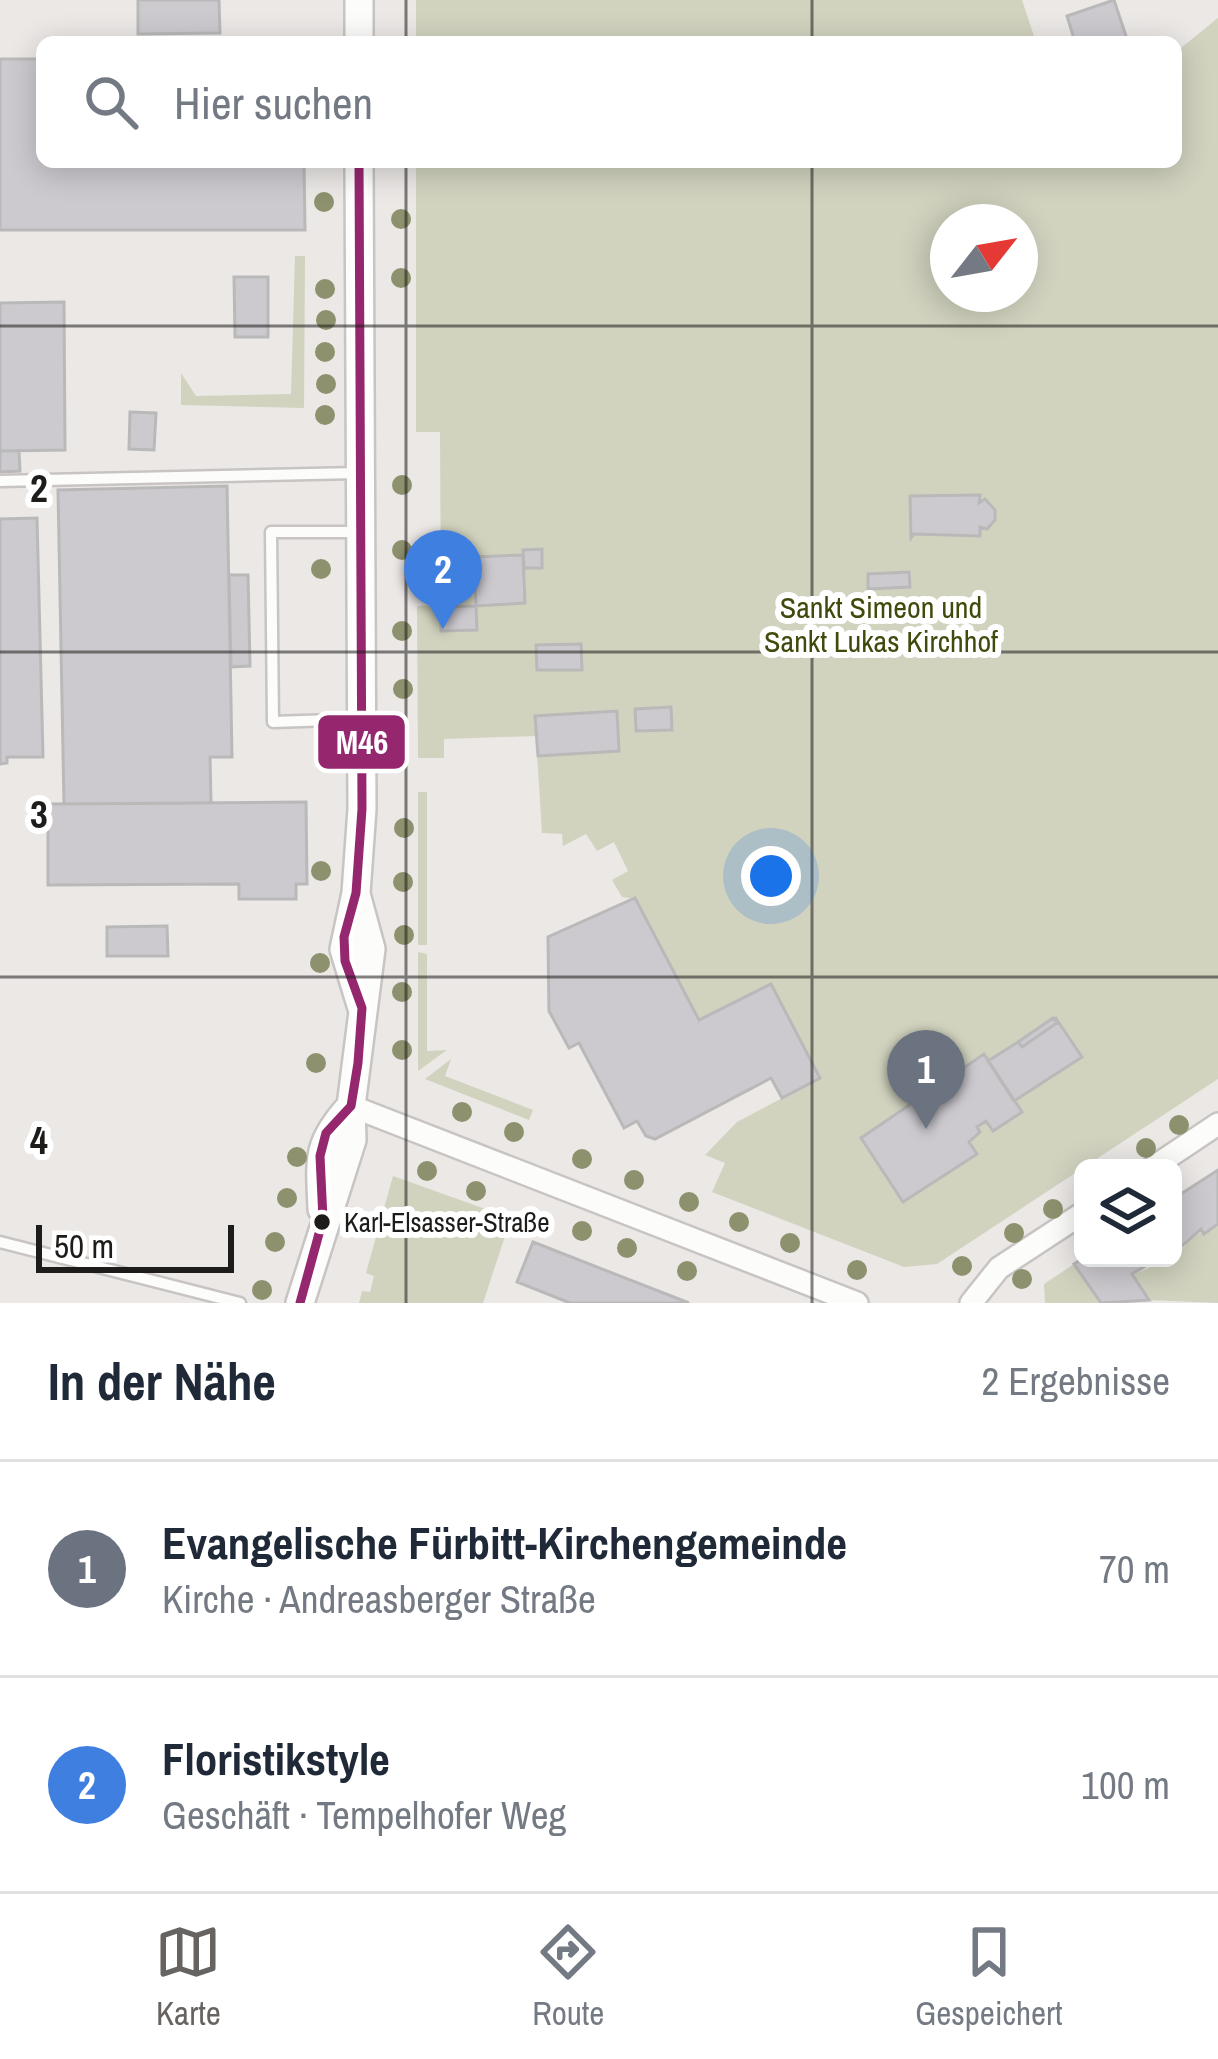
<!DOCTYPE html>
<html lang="de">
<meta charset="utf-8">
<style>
:root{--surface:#fff;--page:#f2f2f3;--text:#1f2937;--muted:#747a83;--line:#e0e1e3;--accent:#666361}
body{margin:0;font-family:"Archivo Narrow",sans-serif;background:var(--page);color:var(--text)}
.controls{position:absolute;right:36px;bottom:36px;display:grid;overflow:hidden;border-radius:18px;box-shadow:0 6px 30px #0003}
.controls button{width:108px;height:108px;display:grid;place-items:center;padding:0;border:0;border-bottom:3px solid var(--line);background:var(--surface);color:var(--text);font:60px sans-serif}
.compass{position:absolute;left:930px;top:204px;width:108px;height:108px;border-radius:50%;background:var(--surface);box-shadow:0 6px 30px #0003;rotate:59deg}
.scale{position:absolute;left:36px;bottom:30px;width:198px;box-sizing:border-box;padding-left:12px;border:6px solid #1e1c1a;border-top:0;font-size:33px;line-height:42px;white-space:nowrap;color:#1e1c1a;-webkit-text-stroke:9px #fff;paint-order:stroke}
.you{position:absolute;left:771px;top:876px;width:42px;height:42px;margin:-30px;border:9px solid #fff;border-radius:50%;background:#1a73e8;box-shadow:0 0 0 18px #1a73e833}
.badge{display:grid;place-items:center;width:78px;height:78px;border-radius:50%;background:var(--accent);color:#fff;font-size:39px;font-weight:700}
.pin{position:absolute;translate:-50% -99px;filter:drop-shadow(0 3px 6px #0008)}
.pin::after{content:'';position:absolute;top:63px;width:42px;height:36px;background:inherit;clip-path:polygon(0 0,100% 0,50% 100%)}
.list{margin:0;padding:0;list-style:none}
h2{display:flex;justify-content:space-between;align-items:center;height:156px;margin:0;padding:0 48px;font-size:51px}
h2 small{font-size:39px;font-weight:400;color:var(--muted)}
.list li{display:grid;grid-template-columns:78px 1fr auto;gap:36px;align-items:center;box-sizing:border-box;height:216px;padding:0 48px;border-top:3px solid var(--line)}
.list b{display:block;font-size:45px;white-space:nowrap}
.list p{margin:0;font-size:39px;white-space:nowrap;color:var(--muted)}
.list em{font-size:39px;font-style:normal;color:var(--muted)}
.icon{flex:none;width:66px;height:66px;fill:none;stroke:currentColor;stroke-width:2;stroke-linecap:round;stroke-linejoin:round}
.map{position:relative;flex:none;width:1218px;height:1303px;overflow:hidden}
.search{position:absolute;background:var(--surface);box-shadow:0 6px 30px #0003;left:36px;right:36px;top:36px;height:132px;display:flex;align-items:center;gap:30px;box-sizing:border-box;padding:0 42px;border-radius:18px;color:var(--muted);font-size:45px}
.sheet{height:588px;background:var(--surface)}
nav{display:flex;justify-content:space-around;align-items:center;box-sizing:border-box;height:168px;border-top:3px solid var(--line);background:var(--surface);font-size:33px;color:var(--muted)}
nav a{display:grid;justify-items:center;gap:6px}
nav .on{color:var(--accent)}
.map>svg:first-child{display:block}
.green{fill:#d1d3bf;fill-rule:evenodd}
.building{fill:#cccacf;stroke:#bab9b9;stroke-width:3}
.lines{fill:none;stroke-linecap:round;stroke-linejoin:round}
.service-casing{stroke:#c7c4c3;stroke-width:15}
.minor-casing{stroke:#c7c4c3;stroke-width:26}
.tertiary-casing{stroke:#c7c4c3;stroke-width:32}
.service{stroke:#fcfcfb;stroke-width:10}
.minor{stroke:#fcfcfb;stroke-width:21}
.tertiary{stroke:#fcfcfb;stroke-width:27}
.bus-1-casing{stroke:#fff;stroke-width:18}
.bus-1{stroke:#95276e;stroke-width:9}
.tree{fill:#8e916e}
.grid{fill:none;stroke:#1e1c1a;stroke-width:3;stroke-opacity:0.55}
.bus-dot{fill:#1e1c1a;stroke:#fff;stroke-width:4.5}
.labels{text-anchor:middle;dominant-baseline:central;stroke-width:12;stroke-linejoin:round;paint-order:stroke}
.bus-label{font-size:27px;fill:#1e1c1a;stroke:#fff;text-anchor:start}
.park-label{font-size:30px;fill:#414a0c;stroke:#fff}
.grid-label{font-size:39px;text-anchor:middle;font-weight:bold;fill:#1e1c1a;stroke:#fff;stroke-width:12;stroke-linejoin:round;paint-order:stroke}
.line-badge{stroke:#fff;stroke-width:4.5}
.badge-label{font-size:33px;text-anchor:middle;font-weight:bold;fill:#fff}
</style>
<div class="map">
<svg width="1218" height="1303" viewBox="0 0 1218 1303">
<rect width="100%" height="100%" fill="#ebe8e6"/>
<path class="green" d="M416,0H1022L1036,42H416Z
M1218,18V1079L937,1264L904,1267L712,1192L725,1163L705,1155L737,1122L820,1078L771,985L699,1020L635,899L622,897L612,880L628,871L614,842L597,851L586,834L563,846L562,834L542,833L536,736L444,739V758H418L417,606L441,605L440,432H416V162H1176V52ZM948,222H1020V294H948Z
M295,256H305L304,408L181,405V373L196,396L291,394Z
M418,792H427V945H418Z
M418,952L427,954V1051L447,1050L418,1071Z
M451,1059L445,1076L533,1110L529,1120L425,1079Z
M393,1176L511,1218L483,1303H359L362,1291L370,1292L374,1276L366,1273Z
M1218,1224V1303L1149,1300L1132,1275L1173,1258L1186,1245L1184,1240Z
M1074,1264L1099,1303H1045L1044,1284Z"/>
<path class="building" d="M138,0H219L220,33L138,34Z
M1114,0L1128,42H1075L1067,16Z
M0,59H42V162H304L305,230H0Z
M234,277H268V337H235Z
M64,302L65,450L0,451V303Z
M130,412L156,413L154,450L129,449Z
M0,451H19L20,471L0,472Z
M227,486L232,757H210L211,803L64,804L58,490Z
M980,495L979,503L985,499L995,510V520L987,529L980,527V536L914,534L911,538L910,496Z
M37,518L43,757H7V763L0,764V519Z
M542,549V568H524L523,550Z
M523,555L525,603L476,606L474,557Z
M909,572L910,587L868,589V574Z
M229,575H248L250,666L231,667Z
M476,606L477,630L441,631L440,607Z
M581,644L582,670H537L536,645Z
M671,707L672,730L636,731L635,709Z
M617,711L619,751L538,756L535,716Z
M306,802L307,884H296V899H239V884L48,885V804Z
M635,898L699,1020L771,984L820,1078L782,1098L771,1078L655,1139L646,1136L637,1121L624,1128L579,1043L569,1048L549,1011L548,937Z
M167,926L168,956H107V927Z
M1055,1017L1082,1057L1014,1101L988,1061L1018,1042L1022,1047L1057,1023Z
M1053,1018L1057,1023L1022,1047L1018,1042Z
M984,1054L1022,1112L993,1131L986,1121L977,1127L980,1132L969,1142L977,1154L903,1202L861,1138Z
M1218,1170V1224L1204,1234L1201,1229L1173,1254V1199Z
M533,1242L689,1303H570L517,1282Z
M1084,1258H1142L1147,1265L1132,1274L1149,1300L1101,1303L1074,1264Z"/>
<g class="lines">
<defs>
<path id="service" d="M0,481L357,473
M358,532H271L273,722L361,719
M0,1242L240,1303"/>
<path id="minor" d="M351,1106L857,1303
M1152,1168L1218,1124
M971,1303L999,1268L1083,1213"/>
<path id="tertiary" d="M359,0V42
M359,162L362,809L356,893L344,949L362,1008
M322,1209C320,1159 316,1144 351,1106
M300,1303L352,1140L351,1106L371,949L356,894"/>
</defs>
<use href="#service" class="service-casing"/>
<use href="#minor" class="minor-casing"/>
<use href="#tertiary" class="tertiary-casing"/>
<use href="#service" class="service"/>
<use href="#minor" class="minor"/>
<use href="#tertiary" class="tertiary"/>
<defs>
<path id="bus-1" d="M300,1303L323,1219L320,1156L326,1133L351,1106L358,1063L362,1008L345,961L344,937L356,893L362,809L359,162"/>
</defs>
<use href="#bus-1" class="bus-1-casing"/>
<use href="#bus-1" class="bus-1"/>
</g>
<g class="tree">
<circle cx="324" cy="202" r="10"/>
<circle cx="401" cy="219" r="10"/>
<circle cx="401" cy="278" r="10"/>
<circle cx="325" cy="289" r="10"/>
<circle cx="326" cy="320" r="10"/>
<circle cx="325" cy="352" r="10"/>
<circle cx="326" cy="384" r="10"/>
<circle cx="325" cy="415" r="10"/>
<circle cx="402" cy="485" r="10"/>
<circle cx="402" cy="550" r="10"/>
<circle cx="321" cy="569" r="10"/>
<circle cx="402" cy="631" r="10"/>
<circle cx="403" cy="689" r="10"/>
<circle cx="404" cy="828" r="10"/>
<circle cx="321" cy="871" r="10"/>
<circle cx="403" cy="882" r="10"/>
<circle cx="404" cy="935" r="10"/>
<circle cx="320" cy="963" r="10"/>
<circle cx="402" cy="992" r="10"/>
<circle cx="402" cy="1050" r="10"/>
<circle cx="316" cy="1063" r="10"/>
<circle cx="462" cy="1112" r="10"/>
<circle cx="1179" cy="1125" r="10"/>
<circle cx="514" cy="1132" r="10"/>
<circle cx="1146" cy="1148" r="10"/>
<circle cx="297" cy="1157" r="10"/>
<circle cx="582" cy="1159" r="10"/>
<circle cx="427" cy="1171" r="10"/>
<circle cx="634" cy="1180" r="10"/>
<circle cx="476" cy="1191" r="10"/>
<circle cx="287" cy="1198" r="10"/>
<circle cx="689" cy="1202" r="10"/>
<circle cx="1053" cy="1209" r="10"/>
<circle cx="739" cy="1222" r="10"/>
<circle cx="582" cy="1231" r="10"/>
<circle cx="1014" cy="1233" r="10"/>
<circle cx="275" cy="1242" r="10"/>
<circle cx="790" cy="1243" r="10"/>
<circle cx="627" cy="1248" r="10"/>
<circle cx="962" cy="1266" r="10"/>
<circle cx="857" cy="1270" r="10"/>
<circle cx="687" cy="1271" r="10"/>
<circle cx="1022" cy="1279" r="10"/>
<circle cx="262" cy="1290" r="10"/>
</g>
<path class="grid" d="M406,0V42M812,0V42M406,162V1303M812,162V1303M0,326H1218M0,652H1218M0,977H1218"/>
<circle class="bus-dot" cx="322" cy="1222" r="10"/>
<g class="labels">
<g class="bus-label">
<text x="344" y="1222">Karl-Elsasser-Straße</text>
</g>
<g class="park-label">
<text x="881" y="607">Sankt Simeon und<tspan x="881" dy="34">Sankt Lukas Kirchhof</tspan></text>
</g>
</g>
<g class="grid-label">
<text x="39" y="502">2</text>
<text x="39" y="828">3</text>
<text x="39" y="1154">4</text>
</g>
<rect class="line-badge" x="316" y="713" width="91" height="58" rx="12" fill="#95276e"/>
<g class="badge-label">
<text x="362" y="754">M46</text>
</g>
</svg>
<div class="controls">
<button><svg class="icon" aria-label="layers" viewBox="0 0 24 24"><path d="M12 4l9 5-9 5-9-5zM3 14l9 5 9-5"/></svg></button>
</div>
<svg class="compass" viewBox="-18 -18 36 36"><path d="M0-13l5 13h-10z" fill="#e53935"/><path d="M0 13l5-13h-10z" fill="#747a83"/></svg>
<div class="scale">50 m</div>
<div class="you"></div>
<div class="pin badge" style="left:926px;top:1129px;background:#6b7280">1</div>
<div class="pin badge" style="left:443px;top:629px;background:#3f7fe0">2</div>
<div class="search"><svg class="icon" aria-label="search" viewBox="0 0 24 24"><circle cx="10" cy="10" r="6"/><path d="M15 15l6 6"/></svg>Hier suchen</div>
</div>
<section class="sheet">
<h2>In der Nähe<small>2 Ergebnisse</small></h2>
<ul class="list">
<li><span class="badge" style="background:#6b7280">1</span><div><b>Evangelische Fürbitt-Kirchengemeinde</b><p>Kirche · Andreasberger Straße</p></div><em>70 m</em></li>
<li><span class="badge" style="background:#3f7fe0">2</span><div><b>Floristikstyle</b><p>Geschäft · Tempelhofer Weg</p></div><em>100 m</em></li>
</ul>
</section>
<nav>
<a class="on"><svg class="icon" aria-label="map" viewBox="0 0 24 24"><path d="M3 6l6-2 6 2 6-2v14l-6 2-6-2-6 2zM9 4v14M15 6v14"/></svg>Karte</a>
<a><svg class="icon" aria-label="directions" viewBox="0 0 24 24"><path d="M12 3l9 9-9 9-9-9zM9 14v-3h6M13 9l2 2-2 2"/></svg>Route</a>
<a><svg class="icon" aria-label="saved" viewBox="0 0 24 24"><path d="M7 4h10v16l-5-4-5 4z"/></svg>Gespeichert</a>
</nav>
